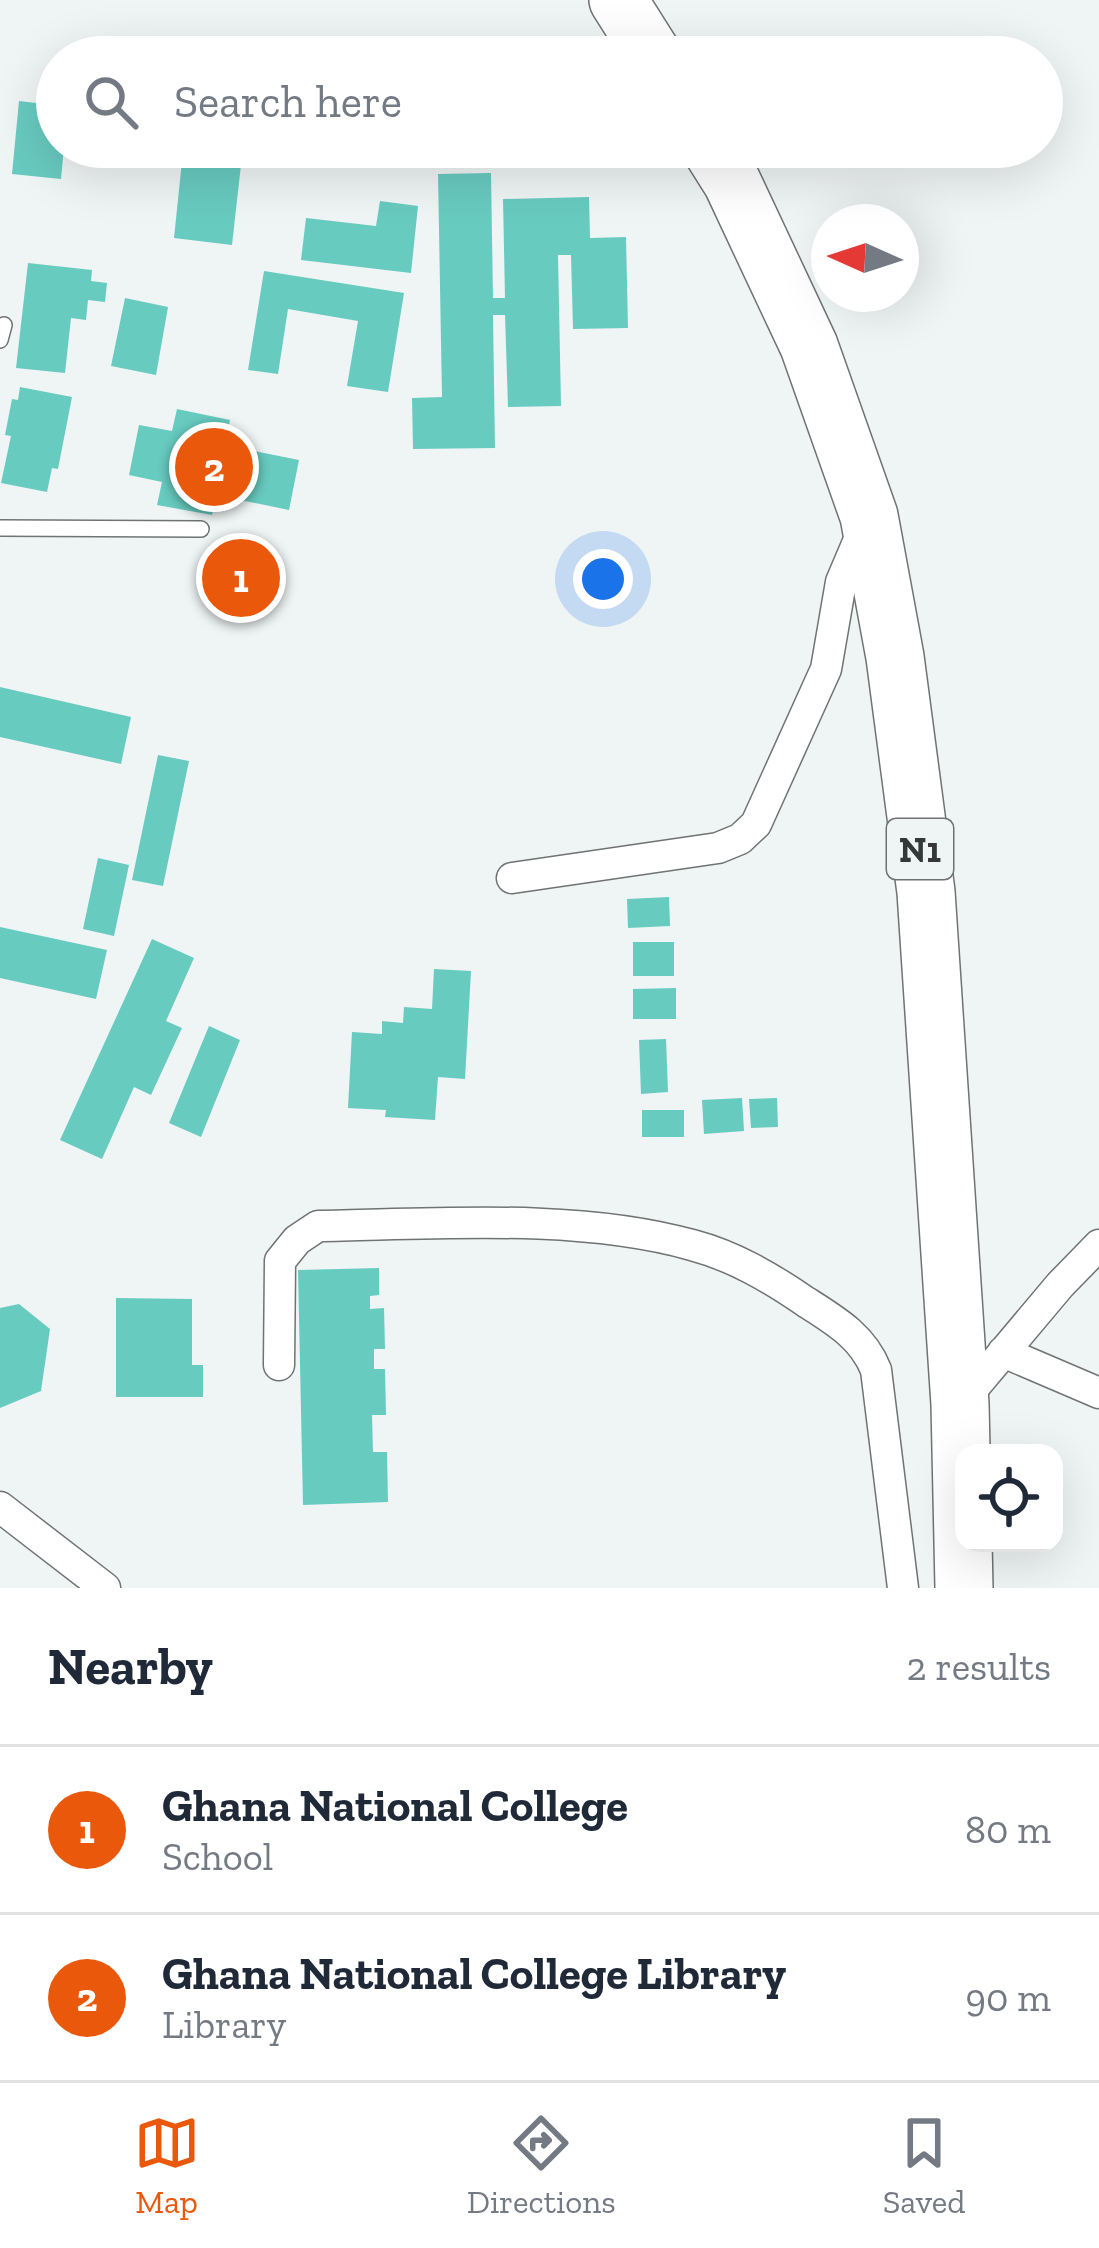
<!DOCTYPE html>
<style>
:root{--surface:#fff;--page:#f6f6f7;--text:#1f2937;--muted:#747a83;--line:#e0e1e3;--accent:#ea580c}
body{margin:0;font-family:"Zilla Slab",serif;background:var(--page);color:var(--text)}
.controls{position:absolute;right:36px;bottom:36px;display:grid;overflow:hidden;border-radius:24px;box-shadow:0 12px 48px #0002}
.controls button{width:108px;height:108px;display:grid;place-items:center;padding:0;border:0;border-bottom:3px solid var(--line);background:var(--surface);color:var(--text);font:60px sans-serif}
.compass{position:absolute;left:811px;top:204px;width:108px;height:108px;border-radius:50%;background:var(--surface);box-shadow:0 12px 48px #0002;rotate:273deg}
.you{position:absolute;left:603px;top:579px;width:42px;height:42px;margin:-30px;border:9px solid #fff;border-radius:50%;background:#1a73e8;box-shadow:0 0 0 18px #1a73e833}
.badge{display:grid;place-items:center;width:78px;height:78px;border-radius:50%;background:var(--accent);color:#fff;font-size:39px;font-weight:700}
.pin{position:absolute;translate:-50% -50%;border:6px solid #fff;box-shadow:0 3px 12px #0006}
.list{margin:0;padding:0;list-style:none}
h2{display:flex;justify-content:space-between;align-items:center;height:156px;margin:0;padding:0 48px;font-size:51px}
h2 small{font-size:39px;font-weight:400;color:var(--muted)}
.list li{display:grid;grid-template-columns:78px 1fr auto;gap:36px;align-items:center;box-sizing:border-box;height:168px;padding:0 48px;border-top:3px solid var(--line)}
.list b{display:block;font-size:45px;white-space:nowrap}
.list p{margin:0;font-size:39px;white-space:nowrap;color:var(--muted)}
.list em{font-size:39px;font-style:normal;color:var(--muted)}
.icon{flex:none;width:66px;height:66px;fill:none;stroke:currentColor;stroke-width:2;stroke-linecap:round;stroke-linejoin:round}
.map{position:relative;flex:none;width:1099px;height:1588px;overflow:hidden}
.search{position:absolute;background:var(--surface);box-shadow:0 12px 48px #0002;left:36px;right:36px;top:36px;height:132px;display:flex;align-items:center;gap:30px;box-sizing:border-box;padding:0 42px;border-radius:66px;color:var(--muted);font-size:45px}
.sheet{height:492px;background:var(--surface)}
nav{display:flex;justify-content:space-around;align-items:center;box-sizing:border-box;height:168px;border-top:3px solid var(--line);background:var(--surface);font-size:33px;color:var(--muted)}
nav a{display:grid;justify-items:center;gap:6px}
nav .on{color:var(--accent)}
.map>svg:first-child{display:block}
.building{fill:#68cbc0}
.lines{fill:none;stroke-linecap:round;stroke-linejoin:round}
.lane-casing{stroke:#6f7373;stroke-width:18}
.street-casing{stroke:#6f7373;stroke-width:33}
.highway-casing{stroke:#6f7373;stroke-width:60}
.lane{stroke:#fff;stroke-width:15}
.street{stroke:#fff;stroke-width:30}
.highway{stroke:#fff;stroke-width:57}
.labels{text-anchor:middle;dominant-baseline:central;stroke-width:12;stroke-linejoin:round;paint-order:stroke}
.shield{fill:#eff4f5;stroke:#6e7071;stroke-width:3}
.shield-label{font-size:36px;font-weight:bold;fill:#363838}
</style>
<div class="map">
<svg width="1099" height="1588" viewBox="0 0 1099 1588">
<rect width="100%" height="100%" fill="#eff4f5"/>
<path class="building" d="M54,95H57V147H64L61,179L12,174L19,101L53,105Z
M81,147H243L232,245L174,238L182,161L81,150Z
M491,173L493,298H505L503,199L589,197L590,238L626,237L628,328L573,329L571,255H558L561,406L508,407L505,315H493L495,448L413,449L412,398L442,397L438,174Z
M380,201L418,206L411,273L301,260L306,218L376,226Z
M28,263L92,270L91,281L107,283L105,302L88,300L86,320L71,318L65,373L16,368Z
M264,271L404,293L388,392L347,386L358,321L288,309L278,374L248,370Z
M125,298L168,307L156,375L111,366Z
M20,387L72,397L58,469L52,468L47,492L1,483L11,436L5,435L12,399L18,400Z
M177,409L230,420L225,445L299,460L289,510L216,495L212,515L157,505L162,482L129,475L139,425L172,431Z
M0,687L131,717L121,764L0,737Z
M158,755L189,761L163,886L132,880Z
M98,858L129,865L114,936L83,929Z
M669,897L670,926L628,928L627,899Z
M0,927L107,950L96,999L0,978Z
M152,939L194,958L166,1021L182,1028L151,1095L134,1087L102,1159L60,1140Z
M633,942H674V976H633Z
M434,969L471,971L465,1079L438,1077L435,1120L385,1117L386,1110L348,1108L352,1032L382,1034V1021L403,1023L404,1007L432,1009Z
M676,988V1019H633V989Z
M209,1026L240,1040L201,1137L169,1123Z
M666,1039L668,1092L641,1094L639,1040Z
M742,1098L744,1131L704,1134L702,1100Z
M777,1098L778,1127L751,1128L749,1099Z
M642,1110H684V1137H642Z
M379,1268V1295L370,1296V1309L384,1308L385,1349H374V1369H385L386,1415H372L373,1452H387L388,1502L303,1505L298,1270Z
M116,1298L192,1299V1365H203V1397H116Z
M19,1304L50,1329L41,1391L0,1408V1308Z"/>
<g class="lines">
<defs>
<path id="lane" d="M0,340L4,325
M0,528L201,529"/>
<path id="street" d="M512,878L718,848L740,839L756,824L826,669L841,582L864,528
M1003,1352L1099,1393
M279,1365L280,1261L297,1240L318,1226C437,1224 577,1213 692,1245C734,1256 771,1278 806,1302C836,1321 863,1337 876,1370L903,1588
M960,1404L1060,1285L1099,1245
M0,1507L105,1588"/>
<path id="highway" d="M618,0L654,57
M710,147L732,182L809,346L869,516L895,657L926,892L960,1404L964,1588"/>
</defs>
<use href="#lane" class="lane-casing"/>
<use href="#street" class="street-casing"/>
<use href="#highway" class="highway-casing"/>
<use href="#lane" class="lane"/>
<use href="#street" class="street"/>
<use href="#highway" class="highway"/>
</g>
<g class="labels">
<rect class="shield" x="887" y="819" width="66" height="60" rx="9"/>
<g class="shield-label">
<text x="920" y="849">N1</text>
</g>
</g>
</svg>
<div class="controls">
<button><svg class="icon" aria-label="locate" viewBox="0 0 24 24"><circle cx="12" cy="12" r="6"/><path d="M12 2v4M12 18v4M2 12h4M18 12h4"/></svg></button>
</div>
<svg class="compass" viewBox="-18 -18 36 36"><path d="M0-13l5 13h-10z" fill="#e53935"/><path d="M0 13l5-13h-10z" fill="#747a83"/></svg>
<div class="you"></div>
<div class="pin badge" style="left:241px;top:578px">1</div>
<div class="pin badge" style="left:214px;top:467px">2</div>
<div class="search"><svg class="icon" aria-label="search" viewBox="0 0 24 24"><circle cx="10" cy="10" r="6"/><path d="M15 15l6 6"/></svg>Search here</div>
</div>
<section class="sheet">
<h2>Nearby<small>2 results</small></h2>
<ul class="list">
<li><span class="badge">1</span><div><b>Ghana National College</b><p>School</p></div><em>80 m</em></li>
<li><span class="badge">2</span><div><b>Ghana National College Library</b><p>Library</p></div><em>90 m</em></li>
</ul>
</section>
<nav>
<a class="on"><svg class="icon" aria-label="map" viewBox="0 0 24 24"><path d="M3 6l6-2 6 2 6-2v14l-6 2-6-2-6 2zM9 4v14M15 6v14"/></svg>Map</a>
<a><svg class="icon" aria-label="directions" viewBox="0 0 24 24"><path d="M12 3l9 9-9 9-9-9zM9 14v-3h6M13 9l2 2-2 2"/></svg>Directions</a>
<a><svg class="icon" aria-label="saved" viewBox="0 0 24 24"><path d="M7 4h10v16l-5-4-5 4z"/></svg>Saved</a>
</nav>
